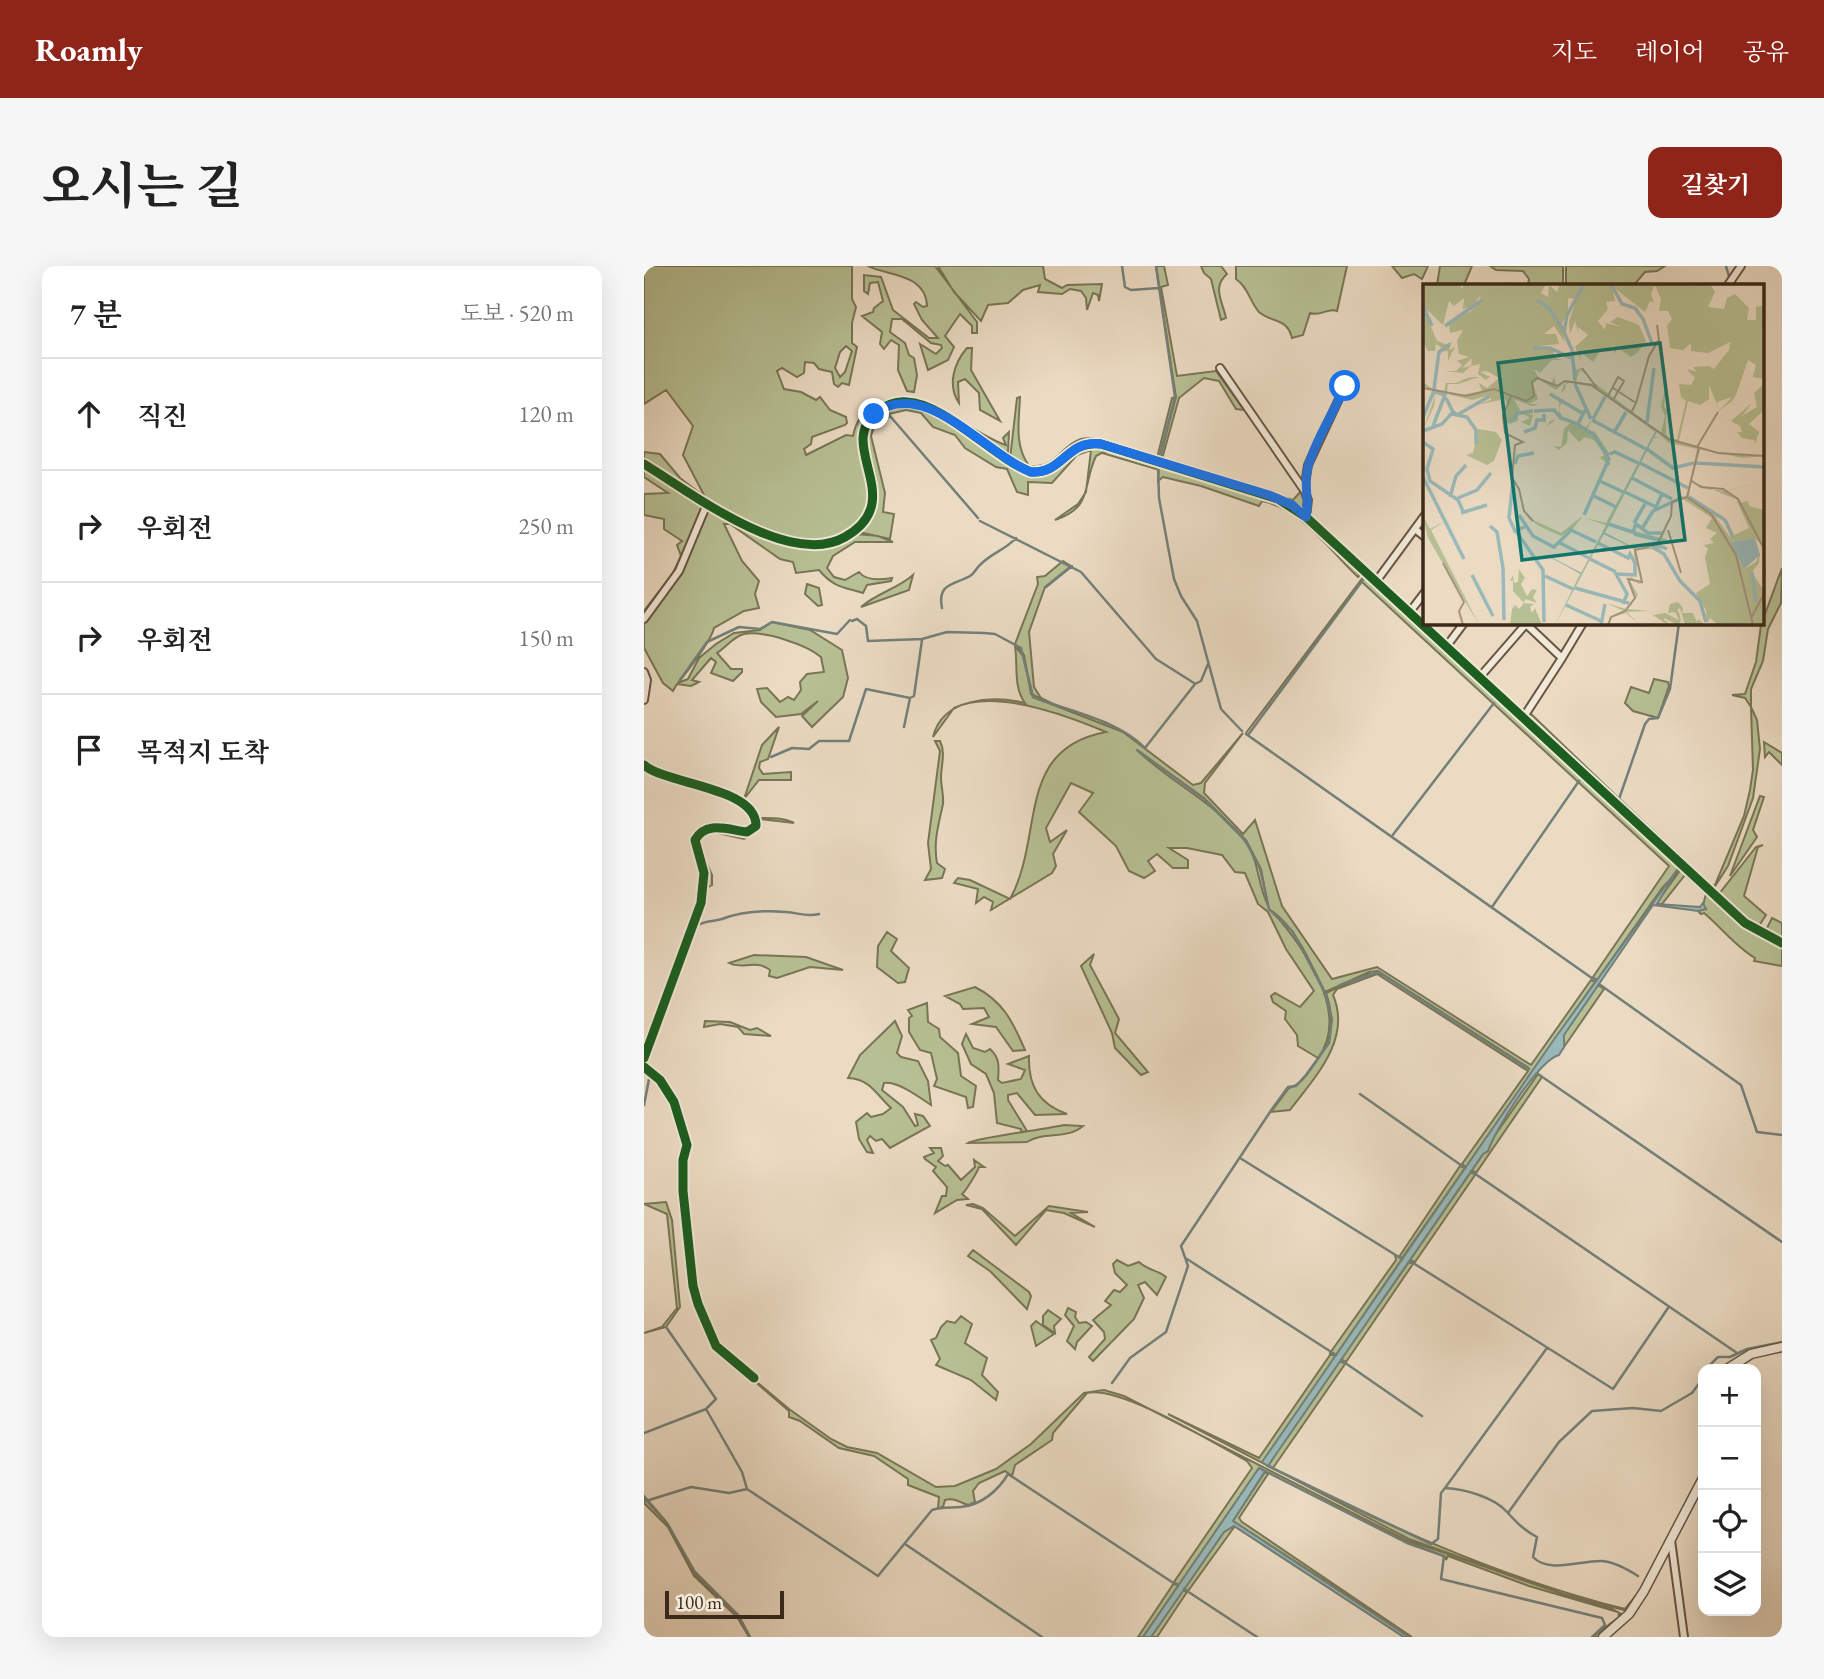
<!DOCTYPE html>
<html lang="ko">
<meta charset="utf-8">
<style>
:root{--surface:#fff;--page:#f6f6f6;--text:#222;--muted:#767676;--line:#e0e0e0;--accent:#8f2418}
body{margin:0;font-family:"EB Garamond","Noto Serif KR",serif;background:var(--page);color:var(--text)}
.controls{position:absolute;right:21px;bottom:21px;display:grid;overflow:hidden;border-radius:14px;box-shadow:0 7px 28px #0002}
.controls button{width:63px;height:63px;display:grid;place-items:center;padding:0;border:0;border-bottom:2px solid var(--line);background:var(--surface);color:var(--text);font:35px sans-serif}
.scale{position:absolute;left:21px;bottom:18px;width:119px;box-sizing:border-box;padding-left:7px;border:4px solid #3b2a19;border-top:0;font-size:19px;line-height:24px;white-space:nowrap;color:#3b2a19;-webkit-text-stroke:5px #f2e8d8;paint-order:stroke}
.stop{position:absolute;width:21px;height:21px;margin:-16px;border:5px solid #1a73e8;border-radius:50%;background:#fff}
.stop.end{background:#1a73e8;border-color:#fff;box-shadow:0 2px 7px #0008}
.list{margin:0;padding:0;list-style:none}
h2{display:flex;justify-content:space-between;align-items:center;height:91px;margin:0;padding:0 28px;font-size:30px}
h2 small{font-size:23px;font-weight:400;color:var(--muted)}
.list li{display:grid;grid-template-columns:46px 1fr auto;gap:21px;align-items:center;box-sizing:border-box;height:112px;padding:0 28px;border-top:2px solid var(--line)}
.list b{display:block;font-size:26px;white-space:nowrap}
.list em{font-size:23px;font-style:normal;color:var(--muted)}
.icon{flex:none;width:38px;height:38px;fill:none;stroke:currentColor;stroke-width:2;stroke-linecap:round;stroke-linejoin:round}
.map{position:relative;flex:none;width:1138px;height:1371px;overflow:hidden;border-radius:14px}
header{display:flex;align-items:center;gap:42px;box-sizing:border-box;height:98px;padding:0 35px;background:var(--accent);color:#fff}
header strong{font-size:33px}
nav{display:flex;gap:38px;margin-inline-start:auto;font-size:24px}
.intro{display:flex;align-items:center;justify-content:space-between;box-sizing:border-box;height:168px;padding:0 42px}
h1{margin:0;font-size:49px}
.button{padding:18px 32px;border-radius:14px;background:var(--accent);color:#fff;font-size:24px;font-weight:700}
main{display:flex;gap:42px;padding:0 42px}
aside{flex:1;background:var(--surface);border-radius:14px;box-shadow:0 7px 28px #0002}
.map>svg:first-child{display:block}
.green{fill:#b7c094;stroke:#797556;stroke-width:2;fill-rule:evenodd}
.water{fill:#99b9ba;stroke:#73807a;stroke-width:2}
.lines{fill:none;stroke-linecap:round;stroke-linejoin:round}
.stream{stroke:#73807a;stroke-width:2.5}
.minor-casing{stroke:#675644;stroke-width:10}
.tertiary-casing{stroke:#675644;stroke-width:11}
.minor{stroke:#f2e8d8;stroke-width:6}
.tertiary{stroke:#f2e8d8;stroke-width:8}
.cycleway-casing{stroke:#f2e8d8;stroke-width:13}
.cycleway{stroke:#1b5e20;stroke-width:9}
.route{stroke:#1a73e8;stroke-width:9}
.inset-river{fill:none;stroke:#99b9ba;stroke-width:3.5}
.inset-road{fill:none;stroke:#a5947f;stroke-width:2}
.view{fill:#0f766e;fill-opacity:0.15;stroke:#0f766e;stroke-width:3.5}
.inset-edge{fill:none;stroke:#3b2a19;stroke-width:3.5}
</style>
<header>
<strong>Roamly</strong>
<nav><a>지도</a><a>레이어</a><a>공유</a></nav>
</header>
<div class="intro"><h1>오시는 길</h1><a class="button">길찾기</a></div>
<main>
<aside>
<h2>7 분<small>도보 · 520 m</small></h2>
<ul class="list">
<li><svg class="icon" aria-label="ahead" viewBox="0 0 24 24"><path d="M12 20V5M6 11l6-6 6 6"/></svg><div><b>직진</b></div><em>120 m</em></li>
<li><svg class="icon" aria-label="right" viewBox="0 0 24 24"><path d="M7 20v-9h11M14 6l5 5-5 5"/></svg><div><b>우회전</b></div><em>250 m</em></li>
<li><svg class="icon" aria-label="right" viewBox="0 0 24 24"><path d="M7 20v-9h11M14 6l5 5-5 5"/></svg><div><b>우회전</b></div><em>150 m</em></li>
<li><svg class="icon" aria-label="arrive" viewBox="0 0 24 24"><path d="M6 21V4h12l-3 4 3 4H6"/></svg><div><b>목적지 도착</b></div></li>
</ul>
</aside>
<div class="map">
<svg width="1138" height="1371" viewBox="0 0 1138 1371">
<rect width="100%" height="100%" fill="#ebdbc3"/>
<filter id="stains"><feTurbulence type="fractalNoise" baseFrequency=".00286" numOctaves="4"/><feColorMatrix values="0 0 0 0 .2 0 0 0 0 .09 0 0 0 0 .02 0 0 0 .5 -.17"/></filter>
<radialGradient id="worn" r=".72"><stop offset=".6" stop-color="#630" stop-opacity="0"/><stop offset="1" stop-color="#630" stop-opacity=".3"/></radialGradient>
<path class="green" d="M0,0H208V33L212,41L208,57V77L213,81L205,119L198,117L194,121L190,118L188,106L175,103L170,97L161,96L160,107L153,111L138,102L133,105L140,123L157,126L172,134L176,131L186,144L202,151L203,157L201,159L168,171L167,178L160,183L162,189L202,169L209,170C212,155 217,149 230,141C280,112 317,164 362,179L359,172L365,166L364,186L355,184L284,137L236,141L224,150L216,168L227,224L222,250L195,272L162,277L129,269L64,235L0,196V186L16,188L36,212L61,231L39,189L49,160L22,124L0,138ZM202,80L208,85L201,106L196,111L191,102L196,86Z
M224,0H291L333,56V67H328V60L316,48L301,70L310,81L304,94L284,104L276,78L292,88L298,82L297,79L287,77L258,53H248L246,66L261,77L265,89L270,92L273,109L270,126L263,125L254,104L255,79L247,74L240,83L236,78L238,66L218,50L229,46L230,42L239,35L234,16L226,17L224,28L220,25V9L237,11L249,44L285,72H294L278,54L270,38L272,36L279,41L283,40C282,7 242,10 224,0Z
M294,0H399L401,13L418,22L423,19L458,18L455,35L454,29L449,27L443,44L442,32L437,25L426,23L418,28L394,26L396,19L379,24L364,37L344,39L337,55L310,26Z
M512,0H520L524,19L517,21L533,110L572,105L600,144L592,143L575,115L560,112L535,132L518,193L649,234L657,225L661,232L658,243L648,235L625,227L443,175C404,184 418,217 366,193L373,132L376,131C375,155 370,179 385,200C415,202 414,181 437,173C454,168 495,186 513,192L528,132L531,131L516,192L532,131Z
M557,0H577L583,8C568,21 578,34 582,52L577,54L567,13L560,7Z
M592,0H703L693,45C684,41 677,51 666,47L659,69L648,72C643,51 627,57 615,46C606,36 604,21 592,13Z
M748,0H784L778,13L770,8L758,12Z
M796,0H828L820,19H793Z
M846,0H919V19H884L885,13L879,5L852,4Z
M922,0H1021L1013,5L1001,6L990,19H922Z
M323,82H328L327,104L356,155L336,144L335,127L321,113L314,116L315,137C303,119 310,97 323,82Z
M258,138L280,142L389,207L437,180L467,182L452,190C438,219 450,241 411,254L434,238L442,226L447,184L433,189L408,217L384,216V229L373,226L363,203L352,201L321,182L311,169L289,161L277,147L262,144L245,148L231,158L227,170L241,227L239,246L250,248L246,273L215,266C219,255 229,243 232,232C241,192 189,161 258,138Z
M470,183L513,197L512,203L458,187Z
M515,199L625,231L662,254L716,309L714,311C686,285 658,243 618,235L615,240L557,220L519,211L514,215Z
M0,201L56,236L58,243L34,303L0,350V345L29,307L37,290L33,279L38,275L20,263V253L0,249V228L24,227L0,211Z
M65,242L143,280L182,281L212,268L234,270L249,276H211L189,290L183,302L190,311L201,314L215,306C222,315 237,314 248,312L247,315L223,319L219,327C199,321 189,321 175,304L152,307L149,296L136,293L86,258H80L98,295L115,315L111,328L115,342L100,345L70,362C67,375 43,406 34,417L44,413L55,392L72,378L90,367L116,364L128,356L166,364L198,384L204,412L199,431L168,461L158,450L174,435L157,448L132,451L117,436L113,423L123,422L136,436L144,431L150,434L157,424L156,416L163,408L180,406L177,391C163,379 119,364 100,368C90,370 81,382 73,387L87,403H98V406L89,415L67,407L72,396L67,392L48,414L55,416L47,420L33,418L29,425L19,417L0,382V357L25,324L61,244Z
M419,295L427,300L401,321L385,366L390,421L397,432L411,439L387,428L380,389L371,378L394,318L393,311L401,310Z
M1138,302L1137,337L1124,363L1119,395L1107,423V441L1113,454L1116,483L1109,532L1084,600L1068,625L882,450L885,446L1067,621L1071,619L1100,550L1106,524L1109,504L1107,441L1101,432L1088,429L1101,428L1112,396L1117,359Z
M269,309L265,324L217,341C233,327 253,323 269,309Z
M720,310L1100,658L1138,678V700L1110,695L1111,692C1091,680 1078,662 1060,647L1057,648L1054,645L1062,643L1059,639L1062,628L1041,609L1018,638H1012L1037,603L1019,621L953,714L949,711L1025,600L760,355L718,316L719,313L602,467Z
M163,318L175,322L178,339L174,340L161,328Z
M371,380L379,390L389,431L479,466L549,519L557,517L599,467L561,517L560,527L599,568L611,554L638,640L688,713L733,701L887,799L947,714L951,716L822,901L818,898L884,805L733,708L693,723L689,729C708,773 671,811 646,844L627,846L645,822C656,819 662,810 669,800C687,777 692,756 682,727L725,707L740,709L885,802L734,705L725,706L681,726C666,697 654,664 628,645C658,679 708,746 674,792L654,780L653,769L641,753L642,745L629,736L627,730L631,727L656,741L670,725L642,683L624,646L614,638L601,607L591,606L578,589L543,582H525L544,594V602H529L513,588L504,595L511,605L500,612L485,605L472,580L435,546L449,527L427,517L402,562L406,576L423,564L409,588L412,600L408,607L347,644L349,636L340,631L332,637L334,623L310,617L314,612L326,614L366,633C401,570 370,483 462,466C422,449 351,422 310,442L289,471C298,432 348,429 381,437C369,421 374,398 371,380ZM493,484L560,532L602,574L617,603L624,639C613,619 616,594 600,574C571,536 527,517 493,484Z
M1010,413L1024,416L1025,420L1014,452L989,445L981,437L987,421L1005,427Z
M135,461L124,493L116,496L115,502L119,508L147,506V514H115L100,533L118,479Z
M291,475H296C302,487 297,499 297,512C297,520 300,530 299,538C295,557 289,575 293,597L301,603L298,612L281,614L287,603L284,577L296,485Z
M1120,476L1138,487V499L1125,486L1121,491Z
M1116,530L1120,531L1109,564L1113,571L1086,610Z
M113,552C125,552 139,551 150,557L115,553L113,563L100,573L65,565L60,567L54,578L68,609V619L61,623V607L52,576L58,566C79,560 90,568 113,560Z
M1119,579L1114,581L1100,630L1122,649L1113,663L1075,628L1112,581Z
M1128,652L1138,657V673L1121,666Z
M243,666L253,673L247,685L265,702L261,716L254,717L233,701L234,680Z
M450,688L446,699L475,753L471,767L504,806L497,809L471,782L468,767L437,700Z
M110,689L162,691L199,704L166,701L133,712L125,710L126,704C112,693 97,704 85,697Z
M954,719L960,723L920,781L919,769Z
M331,721C359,735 369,756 381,784L369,785L352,761L328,758L345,751L340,742L319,743L316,738L301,730Z
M283,737L284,756L295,763L296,771L314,787L317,810L332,820L329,841L324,842L322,831L290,820L293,813L287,787L276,784L265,766V752L268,750L264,744Z
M61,755L86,756L106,764L113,762L127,770L100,768L94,761L76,758L60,761Z
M251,755L258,770L253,787L257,791L274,795L284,815L287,839C275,831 254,815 240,817L238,824L259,841L271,860L274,859L271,848L279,850L286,860L246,882L238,873L232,875L226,870L223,874L229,887L223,886L215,873L212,856L223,847L227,851L239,848L247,842C232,828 226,813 204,812L216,789Z
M322,768L329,782L341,786L346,783C356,792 355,801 354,814L358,817L377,813L381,804L364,798L385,790C384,820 395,838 423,848L391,849L373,827L364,829V834L383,865L377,866V863L353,857L350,827L342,808L327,798L318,778Z
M894,808L898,811L832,907L828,904L839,888L844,885L849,872Z
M420,859L439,860C423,874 400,865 383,876L324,877C331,872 404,863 420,859Z
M286,882H297L299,890L294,895L301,900L304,899L317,914L331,901L330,894L340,901H335C333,907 321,926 318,928L324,933L313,934L291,947L298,930H302L303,921L289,905L292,901L281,893L280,891L290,887Z
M816,900L821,902L758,992L755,991Z
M827,906L831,909L771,996L766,994Z
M22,936L28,954L36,1041L22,1061L0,1067L18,1061L33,1042L23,948L0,938Z
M329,938L339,942L371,970L405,940L444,946L427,947L451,961L420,947L402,944L372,979L338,943L322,939Z
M329,984L385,1026L387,1030L383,1043L346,1005L324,990Z
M751,989L758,993L692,1089L624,1200C739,1258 856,1312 981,1343L999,1321L984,1345L919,1328L765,1273L524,1148L615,1192L686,1089H691L686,1087L752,994Z
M473,994L484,1000L495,996C505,1005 514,1004 522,1011L513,1029L501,1016L494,1019L500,1032L490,1053L449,1095L445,1091L461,1073L460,1066L449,1054L467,1039L461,1035L470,1024L476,1026L483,1019L471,1007L469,998Z
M765,996L769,998L702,1096L697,1093Z
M424,1042L432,1046L431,1051L435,1057L442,1056L448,1060L433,1076L431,1083L423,1075L430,1060L421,1049Z
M404,1044L417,1053L410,1060L411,1067L399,1059V1050Z
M317,1050L328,1058L321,1077L343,1092L338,1109L354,1126L352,1134L327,1114L292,1099L296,1093L287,1074L292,1072L297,1061L303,1055L311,1057Z
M392,1055L410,1068L392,1080L387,1060Z
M71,1081L145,1143L187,1173L203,1181L233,1187L292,1221L311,1220L352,1203L387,1178L440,1127L460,1124L480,1130L764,1275C833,1296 899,1324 968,1343L979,1349L956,1371H949L975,1351L974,1346L885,1320L804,1290L802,1294V1291L763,1276L615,1202L535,1319L530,1316L608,1202L603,1195C571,1178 476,1119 443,1127L409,1167L408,1174L371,1199L368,1210L361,1205L335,1217L329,1225L331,1236L325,1239C317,1238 313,1231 301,1234L299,1241L294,1242L295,1231L264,1219V1213L230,1190L195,1182L156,1155L145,1151V1145Z
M696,1095L701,1098L629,1202L624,1199Z
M621,1206L624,1208L595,1252L598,1256L768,1371L589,1255Z
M0,1232L23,1257L50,1307L94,1351L105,1371L93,1351L50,1310L24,1261L0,1237Z
M590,1260L760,1371L591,1260L544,1325L540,1323L580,1266Z
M530,1317L534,1320L499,1371H494Z
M539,1324L543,1326L513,1371H507Z"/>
<path class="water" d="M1035,601L1013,638L1056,641L1059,637L1062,643L1054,645L1009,639L920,769V781L915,789C894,795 851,864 844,885L839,888L624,1200L618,1196L911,772Z
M615,1202L621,1205L589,1255L765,1371H760L590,1260L580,1266L507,1371H499Z"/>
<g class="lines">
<path class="stream" d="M478,0L481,21L487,24L515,22
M512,0L531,131L515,193
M1082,0L1086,14
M236,154L246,150L334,252
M514,199L515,232L530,313L537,330L553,355L577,443L598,465
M336,255L437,306L512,393L550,417
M402,321L428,300
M298,342C293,317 310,319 326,310C331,307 332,302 337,298C348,287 361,284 372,272
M208,355L213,353L222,360L224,375L278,373L303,366L340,367L351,368L377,382L389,431C426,446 472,453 501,482L551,418L557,415L564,398
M1035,357L1026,423L1014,452L1005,453L1001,458L975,533L1038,592
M36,414L63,376L95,361L116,363L128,356L193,368L206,354
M260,461L266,432
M602,468L952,715
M604,469L719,314
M127,491L148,482L165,483L175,475H205L222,423L266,432L270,430L278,374
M748,570L850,437
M848,641L935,515
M955,718L1097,819L1113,866L1138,869
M696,719L734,706L885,803
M8,783L52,660C62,654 68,656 78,653C98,645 120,644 142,646C155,647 162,651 175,648
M894,808L1138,976
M716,828L821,902
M0,839L6,808
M596,892L758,993
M827,905L1093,1087
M543,993L692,1089
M766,995L969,1123L1024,1042
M697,1094L778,1150
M1062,1103L1074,1091H1086L1103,1083L1138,1076
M468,1117L486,1092L522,1066L544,1000L537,980L628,843L644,821L652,820L662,809L685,777L688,753L681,727L649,666L625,643L616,603L602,575L560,533L493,484
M62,1143L98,1206L103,1223L234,1310L288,1244C297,1241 307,1242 317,1241C337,1239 354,1225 364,1208L534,1320
M0,1167L62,1143L72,1133L22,1061
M624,1200L787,1278L794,1273L797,1227L801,1222C820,1223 850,1231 863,1246C873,1257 880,1264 893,1271L889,1291C905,1308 938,1294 958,1295C971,1296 983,1303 994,1310
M621,1205L763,1277L800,1290L797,1313L958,1352L961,1359L948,1371
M801,1222L903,1082
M0,1230L23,1257L51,1306L95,1350L106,1371
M2,1235L47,1221L85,1227L103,1223
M864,1247L915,1176L948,1145L989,1142L1017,1145L1048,1127L1059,1112
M261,1278L398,1371
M540,1323L613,1371"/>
<defs>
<path id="minor" d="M1084,19L1097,0
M576,102L660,224L664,234L662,251
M660,224L664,199L701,120
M771,263L781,271
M731,317L781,249
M765,347L781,326
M0,353L35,305L63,238
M802,381L820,357
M918,392L939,357
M0,406L3,414L0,434
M835,412L882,358
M879,452L918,392L881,357
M0,499C23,519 113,521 112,560L103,566C85,564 62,554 51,574L60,607L57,637L0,792
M0,801L16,814L30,836L43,879L39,894V925L49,1020L54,1038L72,1080L110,1112
M1027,1274L1040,1371"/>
<path id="tertiary" d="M0,198C48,227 145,303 201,271C266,234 190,179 233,146C242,139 253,135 263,136C300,137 350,192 387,206C419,208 422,174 457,178L634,233L662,251L1101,657L1138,677
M1083,1103L1107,1088L1138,1081
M959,1371L985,1348L1000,1325L1059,1212"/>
</defs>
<use href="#minor" class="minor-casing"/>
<use href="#tertiary" class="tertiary-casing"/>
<use href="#minor" class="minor"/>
<use href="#tertiary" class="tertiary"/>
<defs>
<path id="cycleway" d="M0,198C48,227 145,303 201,271C266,234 190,179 233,146C242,139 253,135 263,136C300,137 350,192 387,206C419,208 422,174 457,178L634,233L662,251L1101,657L1138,677
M0,499C23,519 113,521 112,560L103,566C85,564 62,554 51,574L60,607L57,637L0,792
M0,801L16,814L30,836L43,879L39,894V925L49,1020L54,1038L72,1080L110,1112"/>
</defs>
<use href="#cycleway" class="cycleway-casing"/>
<use href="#cycleway" class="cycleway"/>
</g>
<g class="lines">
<path class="route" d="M230,148C280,109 341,188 387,206C420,208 422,173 457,178L625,229L648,239L662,251C666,234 659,219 664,201C671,174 690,147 701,120"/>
</g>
<g transform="translate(779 18)">
<rect width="341" height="341" fill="#ebdbc3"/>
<path d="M0,0H36L39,5L41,0H123L118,9L125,13L126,1L134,8L137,0H287L292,8L285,23L301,25L304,14L312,10L326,24L324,36H333V23L341,21V95L330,93L333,81L325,76L313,111L309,117L295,128L309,113L294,118L295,123L286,101V115L277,121L265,117L256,157L274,162L278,155L275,163L293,168L341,172L319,174L277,165L268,195L278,204L302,207L341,197L304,207L317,219L325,217L326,222L341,226V263L332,254L307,258L321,285L333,278L337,268L336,279L329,288L341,307V341H295L287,334L284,339L283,326L273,309L287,300L282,273L285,265L281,261L291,259L287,255L294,249L283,244L289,234L260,215L249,219V230L247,237L249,217L264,212L274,165L246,159L234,148L186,240L238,254L244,245L239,254L244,255L235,261L239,266L232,265L241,270L253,288L240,269L231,265L212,266V270L215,280V281L219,292V299L217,300L206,295L215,311L205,325L226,327L204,328L217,341L203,329L190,333L185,341L187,333L201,327L183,319L203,325L212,313L205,295L208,293L217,299L219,295L211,272V265L181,250L132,341L157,290L142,281L158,289L183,241L159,233L149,246L138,252L116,242L104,233L138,249L158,233L183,239L215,179L192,168L186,171L187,180L179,190L185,181L177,173L183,171L171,156L162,153L156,158L145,146L144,159L136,166L130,162L138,163L141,145L148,138L134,135L124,142L127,137L136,135V117L141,115L136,124L139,134L162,144L169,136L164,145L172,148L186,169L192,167L216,178L232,148L183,112L169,136L182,112L171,103L143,98L142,106L138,109L142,98L133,106L115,95L110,100L115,115L106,120H116L109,122L91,115L97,126L90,134L99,128L110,131L107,142L98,138L107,134L103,131L95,130V137L86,140L81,137L85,121L82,115L53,121L68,116L67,111L49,116L13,107L11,122L0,146L12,112L11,107L0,105V98L10,105L14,86L12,105L21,107L23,99H33L44,94L51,93H56L35,100H25L24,108L37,111L59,107L56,99L64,104L76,94L64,87L57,88L67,93L63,96L55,90L57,80L48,82L49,74L39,84L48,82L40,89L23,87H33L39,81L34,77L46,73L36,70L34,57L40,46L27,49L26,41L33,32L47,28L58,16L57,12L50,22L40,25L41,14L31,22L26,17L20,41L0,22ZM232,1L238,15L236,27H245L249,35L244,42L247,64L260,66L268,59V67L285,69L307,58L306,66L291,85L286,82L270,83L274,88L264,85L272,94L268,101L256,100L258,113L263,117L254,155H246L243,150V130L249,131L241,123L243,102L238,122L242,132L238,149L173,100L152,98L157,86L163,90L158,84L153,86L148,68L151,98L133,101L131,92L129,99L116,94L111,85L117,89L129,76H140L132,74L130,66L142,69L115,62L136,60L133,50H121L131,42L142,58L138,42L145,27V14L153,15L146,38L147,50L152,37L156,50L155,43L165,51L152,63L158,77L157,68L170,78L179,64L186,68L190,61L192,70L194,63L208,73L215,68L223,57L216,41L195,33L187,38L198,43L183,39L182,46L175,37L185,25L183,18L192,17L189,2L222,28L227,17L231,19L228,10ZM268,197L313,215L326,244L307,253L290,229L266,214ZM186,241L212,251L238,256L228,264H212L182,249ZM0,24L14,57L25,61L29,57L26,66L32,63L25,77V67L17,68L16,78V69L18,63L13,60L12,67H5L0,58ZM341,100V126L326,140L336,148L332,160L331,156L319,154L314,148H319L317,142L308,137L329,119L319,132L334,123L331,109ZM55,145L73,148L79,156L71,177L64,181L43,171L50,169ZM0,232L7,245L22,237L8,246L56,341L5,254ZM96,285L102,294L98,300L104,312L109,305L114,306L110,313L114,319L102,315L101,319L111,320L107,323L109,329L112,324L119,341H87L89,325L92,321L96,325L101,319L90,307V296L87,297L90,291L91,299L95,298ZM255,318L260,324L259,329H270L274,338L275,335L282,341H262L257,324L254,326L256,328L258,337L255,341L241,334V336L244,338L246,341H245L230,331L242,329L256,336L252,328L245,329L247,320Z" fill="#b7c094" fill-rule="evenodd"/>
<path d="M234,147L231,153H238L230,154L181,248L209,263L180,250L132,341L158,290L126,273L117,275L126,272L159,289L218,174L231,150ZM332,254L337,271L321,285L307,258Z" fill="#99b9ba"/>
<path class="inset-river" d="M188,0L199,20L212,24L220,35L230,62M114,16L126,24L141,47M0,22L9,42M22,42L59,16M110,64H127L148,74M152,97L149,66L141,48L144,31L161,0M152,100L168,135M11,105L16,68L27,60M127,110L159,129M111,127L131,126L138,134L155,140L162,126M30,128L34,131L67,112M29,130L44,133L53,146V160M0,133L11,107M170,135L182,113M169,136L223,165M87,138L95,129L110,127M224,138L231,84M154,140L171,151L186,175L161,231M10,142L22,111L13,108M0,147L19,140L30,128L23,114M192,147L203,128M101,148L112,144L114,136H121V130M0,158L10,165L4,185L7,197L35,216L40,227M224,165L250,184L271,179M187,170L192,168L215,179M217,179L265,204M273,179L342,183M92,180L95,172L111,169M0,193L41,275M209,194L249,215M90,196L86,234L92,247L103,242M177,197L200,208M202,208L233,223L239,210M171,212L193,223M27,213L33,192L43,181M266,213L302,236L310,253M35,214L54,206L68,189M38,229L64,221M96,231L110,252L131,263L148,246L173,258M211,239L222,220M185,240L210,248L213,240L225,249H239M67,242L74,248L80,284L81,336M220,243L230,227L260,213M93,247L120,286L121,338M211,250L236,256M135,258L166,274M175,259L205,274L207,270L212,279V291L193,290L204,310L200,320M244,265L235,261L231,264L241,270L257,297L277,317L283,338M167,275L193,288M329,288L333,318M49,291L70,332M122,292L150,305M152,304L206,319M143,321L178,337M178,341L182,320"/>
<path class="inset-road" d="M159,84L174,104M0,104L43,112L71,105L103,117L111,112L109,98L114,94L134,102L142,97L168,101L246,155L295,169L342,172M190,104L213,119L208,129M88,112L80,132L82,149L100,158L92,161L89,194L96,205L101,227L110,237M185,112L195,93L201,97L190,116M213,119L226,72L236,56L234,41M274,163L295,128M267,196L278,203L300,205L315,215L340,263L342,291M264,213L288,230L313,271L330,341M245,246L258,289M20,279L41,318L36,327L40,341M328,334L342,308M185,341L188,333L202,327L212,314L205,295L219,298L212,266L234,261L248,232L249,218L264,213L276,164"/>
<path class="view" d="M237,59L262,256L99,276L75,79Z"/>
<rect width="341" height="341" class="inset-edge"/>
</g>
<rect width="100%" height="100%" filter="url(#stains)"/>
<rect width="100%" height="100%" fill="url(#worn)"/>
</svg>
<div class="controls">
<button>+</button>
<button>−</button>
<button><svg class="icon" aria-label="locate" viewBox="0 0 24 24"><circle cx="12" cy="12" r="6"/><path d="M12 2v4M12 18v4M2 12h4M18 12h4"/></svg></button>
<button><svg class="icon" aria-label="layers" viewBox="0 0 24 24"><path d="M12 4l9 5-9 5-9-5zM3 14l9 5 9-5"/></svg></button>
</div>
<div class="scale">100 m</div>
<div class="stop" style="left:701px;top:120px"></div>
<div class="stop end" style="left:230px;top:148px"></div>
</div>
</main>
